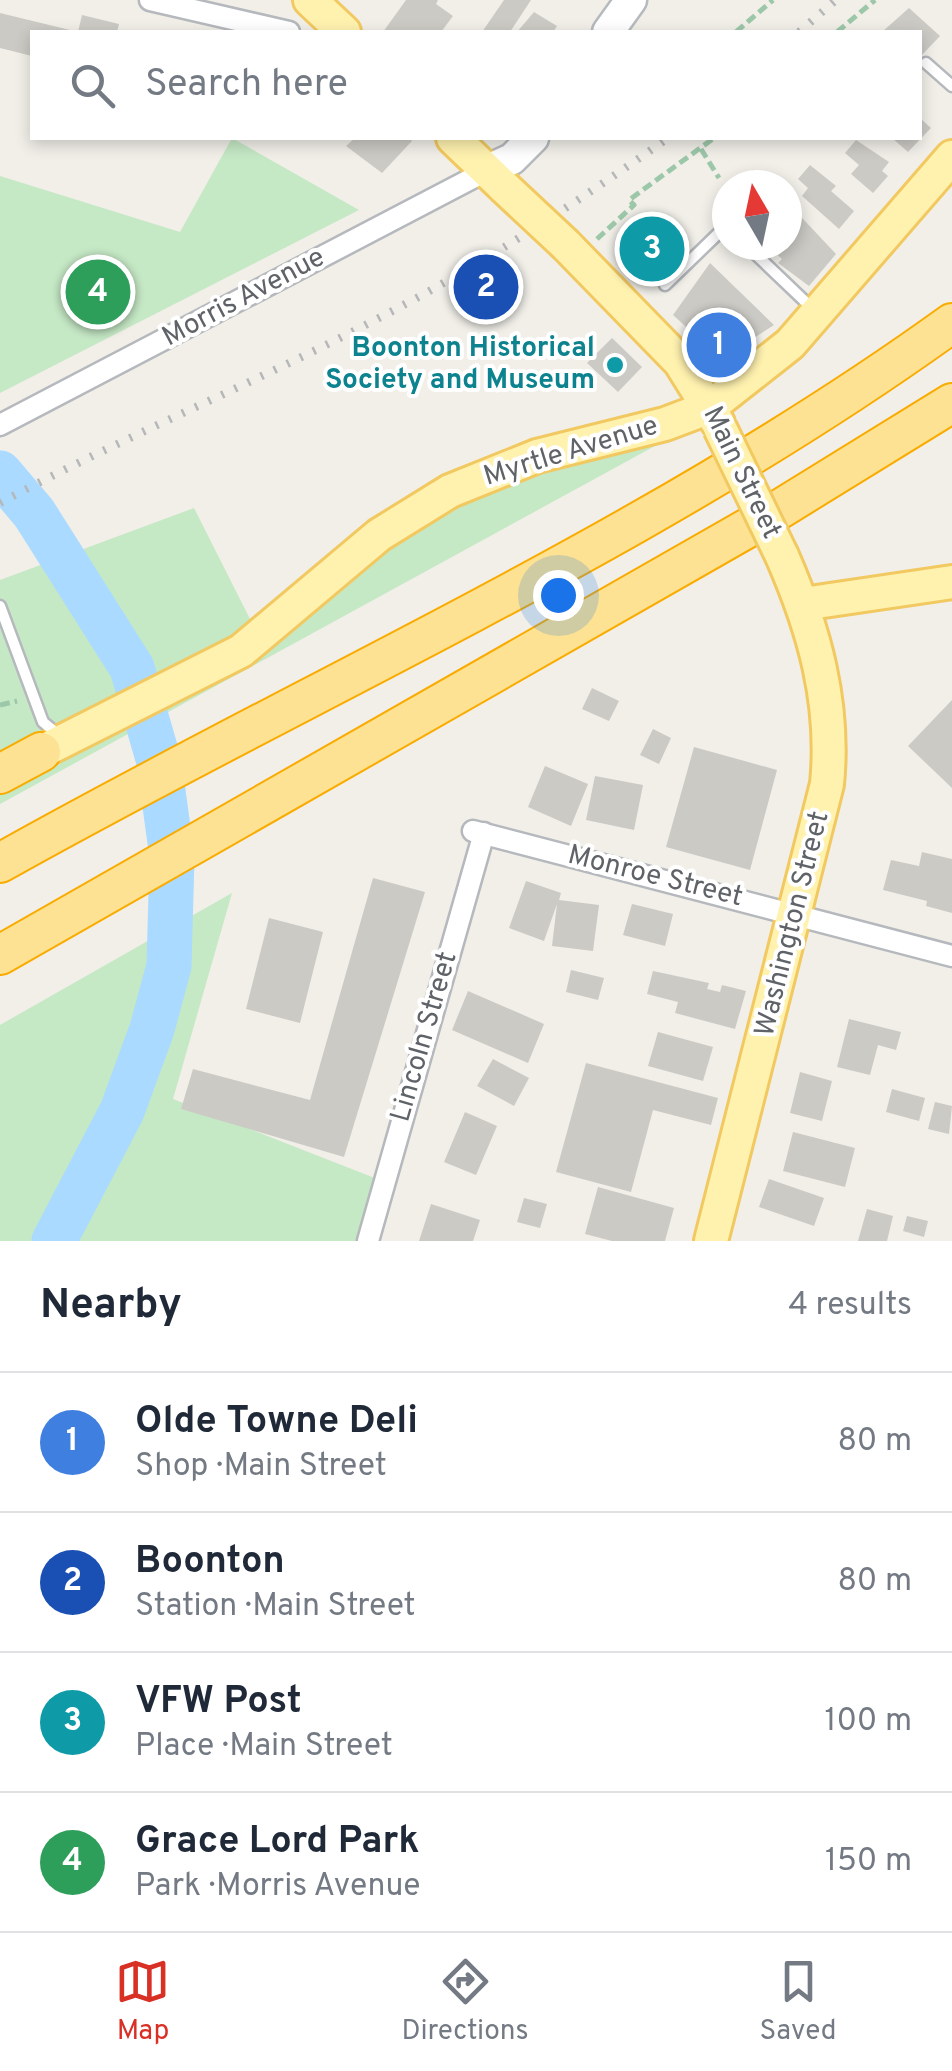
<!DOCTYPE html>
<meta charset="utf-8">
<style>
:root{--surface:#fff;--page:#f2f2f3;--text:#1f2937;--muted:#747a83;--line:#e0e1e3;--accent:#d93025}
body{margin:0;font-family:Overpass,sans-serif;background:var(--page);color:var(--text)}
.compass{position:absolute;left:712px;top:170px;width:90px;height:90px;border-radius:50%;background:var(--surface);box-shadow:0 5px 15px #0003;rotate:351deg}
.you{position:absolute;left:558px;top:595px;width:35px;height:35px;margin:-25px;border:8px solid #fff;border-radius:50%;background:#1a73e8;box-shadow:0 0 0 15px #1a73e833}
.badge{display:grid;place-items:center;width:65px;height:65px;border-radius:50%;background:var(--accent);color:#fff;font-size:32px;font-weight:700}
.pin{position:absolute;translate:-50% -50%;border:5px solid #fff;box-shadow:0 2px 10px #0006}
.list{margin:0;padding:0;list-style:none}
h2{display:flex;justify-content:space-between;align-items:center;height:130px;margin:0;padding:0 40px;font-size:42px}
h2 small{font-size:32px;font-weight:400;color:var(--muted)}
.list li{display:grid;grid-template-columns:65px 1fr auto;gap:30px;align-items:center;box-sizing:border-box;height:140px;padding:0 40px;border-top:2px solid var(--line)}
.list b{display:block;font-size:38px;white-space:nowrap}
.list p{margin:0;font-size:32px;white-space:nowrap;color:var(--muted)}
.list em{font-size:32px;font-style:normal;color:var(--muted)}
.icon{flex:none;width:55px;height:55px;fill:none;stroke:currentColor;stroke-width:2;stroke-linecap:round;stroke-linejoin:round}
.map{position:relative;flex:none;width:952px;height:1241px;overflow:hidden}
.search{position:absolute;background:var(--surface);box-shadow:0 5px 15px #0003;left:30px;right:30px;top:30px;height:110px;display:flex;align-items:center;gap:25px;box-sizing:border-box;padding:0 35px;border-radius:0px;color:var(--muted);font-size:38px}
.sheet{height:690px;background:var(--surface)}
nav{display:flex;justify-content:space-around;align-items:center;box-sizing:border-box;height:140px;border-top:2px solid var(--line);background:var(--surface);font-size:28px;color:var(--muted)}
nav a{display:grid;justify-items:center;gap:5px}
nav .on{color:var(--accent)}
.map>svg:first-child{display:block}
.green{fill:#c5e8c5}
.lines{fill:none;stroke-linecap:round;stroke-linejoin:round}
.river{stroke:#aadaff;stroke-width:45}
.building{fill:#cccac5}
.lane-casing{stroke:#b5b8bc;stroke-width:15}
.street-casing{stroke:#b5b8bc;stroke-width:25}
.secondary-casing{stroke:#b6babf;stroke-width:35}
.primary-casing{stroke:#f2c960;stroke-width:38}
.highway-casing{stroke:#f9ab00;stroke-width:42}
.path{stroke:#9cc7a9;stroke-width:5;stroke-dasharray:10 5;stroke-linecap:butt}
.lane{stroke:#fff;stroke-width:10}
.street{stroke:#fff;stroke-width:20}
.secondary{stroke:#fff;stroke-width:30}
.primary{stroke:#fff2af;stroke-width:32}
.highway{stroke:#fde293;stroke-width:38}
.rail{stroke:#b6b7b8;stroke-width:8;stroke-dasharray:2.5 12;stroke-linecap:butt}
.primary-bridge-casing{stroke:#f2c960;stroke-width:38;stroke-linecap:butt}
.primary-bridge{stroke:#fff2af;stroke-width:32}
.culture-dot{fill:#0f9aa8;stroke:#fff;stroke-width:4}
.labels{text-anchor:middle;dominant-baseline:central;stroke-width:8;stroke-linejoin:round;paint-order:stroke}
.street-label{font-size:28px;fill:#5f6368;stroke:#fff}
.culture-label{font-size:28px;font-weight:bold;fill:#0d838f;stroke:#fff;text-anchor:end}
</style>
<div class="map">
<svg width="952" height="1241" viewBox="0 0 952 1241">
<rect width="100%" height="100%" fill="#f1efe8"/>
<path class="green" d="M232,138L359,210L0,393V176L180,232Z
M664,441L0,804V580L194,508L260,639L463,489Z
M232,893L173,1099L390,1184L374,1241H0V1025Z"/>
<g class="lines">
<path class="river" d="M0,473L34,513L132,668L159,762L172,857L169,966L152,1029L122,1111L54,1241"/>
</g>
<path class="building" d="M406,0H438L436,4L453,16L441,32H383Z
M504,0H531L510,32H482Z
M909,8L940,36L920,57V32H882Z
M534,12L557,26L553,32H517Z
M0,13L74,31V32H32V56L0,48Z
M82,15L119,24L117,32H78Z
M920,118L931,128L908,152L892,138H920Z
M355,138H409L412,141L382,173L346,146Z
M856,140L889,162L882,171L888,176L873,193L851,174L859,165L845,153Z
M810,165L836,186L831,191L854,211L839,229L802,196L808,188L798,179Z
M789,204L836,254L809,286L778,263L782,259L770,248L787,245Z
M666,222L680,236L639,278L621,262Z
M710,263L774,325L731,353L717,355L673,315Z
M492,273L503,295L480,306L469,284Z
M612,338L642,367L618,392L587,363Z
M592,688L619,701L609,721L582,709Z
M952,700V788L908,746Z
M653,729L671,738L659,764L640,755Z
M694,747L777,770L750,870L666,847Z
M545,766L588,784L571,826L528,807Z
M595,776L643,785L634,830L586,820Z
M922,852L952,859V913L926,906L927,901L883,890L891,860L919,866Z
M373,878L425,892L344,1157L181,1109L193,1069L310,1100Z
M526,881L561,893L559,900L599,905L593,951L552,946L557,904L544,941L509,928Z
M632,904L673,914L665,946L623,935Z
M269,918L323,932L300,1023L246,1009Z
M571,970L604,978L598,1000L566,992Z
M653,971L709,983L707,989L720,992L722,985L746,991L735,1029L675,1013L678,1002L647,994Z
M468,991L544,1024L528,1063L452,1030Z
M849,1019L901,1032L896,1050L878,1045L870,1075L837,1067Z
M658,1032L713,1047L703,1081L648,1066Z
M493,1059L529,1078L514,1106L477,1086Z
M586,1063L718,1098L711,1125L653,1110L631,1192L556,1172Z
M800,1072L832,1081L822,1121L790,1113Z
M892,1089L925,1098L919,1121L886,1112Z
M935,1102L952,1106L949,1134L928,1129Z
M465,1112L497,1126L476,1175L444,1162Z
M793,1132L855,1148L845,1187L783,1171Z
M769,1179L824,1198L814,1226L759,1207Z
M598,1187L674,1208L665,1241H612L585,1234Z
M524,1198L547,1204L540,1228L517,1222Z
M431,1204L480,1220L473,1241H419Z
M867,1209L893,1216L887,1241H858Z
M907,1216L928,1221L924,1237L903,1231Z"/>
<g class="lines">
<defs>
<path id="lane" d="M926,63L952,86
M746,245L814,310
M665,285L727,225
M0,606L43,722L61,737"/>
<path id="street" d="M150,0L289,32
M0,425L488,170
M473,831L952,956
M368,1241L484,833"/>
<path id="secondary" d="M608,32L631,0
M488,170L512,159L533,138"/>
<path id="primary" d="M310,0L344,32
M453,138L504,187
M566,245L680,362L718,423
M803,604L952,582
M41,752L241,651L379,535L450,491L537,456L665,424L710,407L790,344L952,157
M711,1241L827,784C835,703 814,629 782,556"/>
<path id="highway" d="M0,774L41,752
M0,863C317,685 656,537 952,323
M0,955L767,517L952,403"/>
</defs>
<use href="#lane" class="lane-casing"/>
<use href="#street" class="street-casing"/>
<use href="#secondary" class="secondary-casing"/>
<use href="#primary" class="primary-casing"/>
<use href="#highway" class="highway-casing"/>
<path class="path" d="M736,32L773,0
M837,32L875,0
M701,149L719,178
M597,239L634,205L629,200L714,138
M0,705L17,701"/>
<use href="#lane" class="lane"/>
<use href="#street" class="street"/>
<use href="#secondary" class="secondary"/>
<use href="#primary" class="primary"/>
<use href="#highway" class="highway"/>
<path class="rail" d="M799,32L836,0
M0,503C123,437 253,384 377,319C478,267 575,204 668,138"/>
<defs>
<path id="primary-bridge" d="M504,187L566,245
M720,428L782,556"/>
</defs>
<use href="#primary-bridge" class="primary-bridge-casing"/>
<use href="#primary-bridge" class="primary-bridge"/>
</g>
<circle class="culture-dot" cx="615" cy="365" r="10"/>
<g class="labels">
<g class="street-label">
<text transform="translate(244 298) rotate(-28)">Morris Avenue</text>
<text transform="translate(571 452) rotate(-17)">Myrtle Avenue</text>
<text transform="translate(741 473) rotate(64)">Main Street</text>
<text transform="translate(655 877) rotate(14)">Monroe Street</text>
<text transform="translate(793 924) rotate(-76)">Washington Street</text>
<text transform="translate(425 1037) rotate(-74)">Lincoln Street</text>
</g>
<g class="culture-label">
<text x="595" y="349">Boonton Historical<tspan x="595" dy="32">Society and Museum</tspan></text>
</g>
</g>
</svg>
<svg class="compass" viewBox="-18 -18 36 36"><path d="M0-13l5 13h-10z" fill="#e53935"/><path d="M0 13l5-13h-10z" fill="#747a83"/></svg>
<div class="you"></div>
<div class="pin badge" style="left:719px;top:345px;background:#3f7fe0">1</div>
<div class="pin badge" style="left:486px;top:287px;background:#1a4fb4">2</div>
<div class="pin badge" style="left:652px;top:249px;background:#0f9aa8">3</div>
<div class="pin badge" style="left:98px;top:292px;background:#2e9e5b">4</div>
<div class="search"><svg class="icon" aria-label="search" viewBox="0 0 24 24"><circle cx="10" cy="10" r="6"/><path d="M15 15l6 6"/></svg>Search here</div>
</div>
<section class="sheet">
<h2>Nearby<small>4 results</small></h2>
<ul class="list">
<li><span class="badge" style="background:#3f7fe0">1</span><div><b>Olde Towne Deli</b><p>Shop · Main Street</p></div><em>80 m</em></li>
<li><span class="badge" style="background:#1a4fb4">2</span><div><b>Boonton</b><p>Station · Main Street</p></div><em>80 m</em></li>
<li><span class="badge" style="background:#0f9aa8">3</span><div><b>VFW Post</b><p>Place · Main Street</p></div><em>100 m</em></li>
<li><span class="badge" style="background:#2e9e5b">4</span><div><b>Grace Lord Park</b><p>Park · Morris Avenue</p></div><em>150 m</em></li>
</ul>
</section>
<nav>
<a class="on"><svg class="icon" aria-label="map" viewBox="0 0 24 24"><path d="M3 6l6-2 6 2 6-2v14l-6 2-6-2-6 2zM9 4v14M15 6v14"/></svg>Map</a>
<a><svg class="icon" aria-label="directions" viewBox="0 0 24 24"><path d="M12 3l9 9-9 9-9-9zM9 14v-3h6M13 9l2 2-2 2"/></svg>Directions</a>
<a><svg class="icon" aria-label="saved" viewBox="0 0 24 24"><path d="M7 4h10v16l-5-4-5 4z"/></svg>Saved</a>
</nav>
